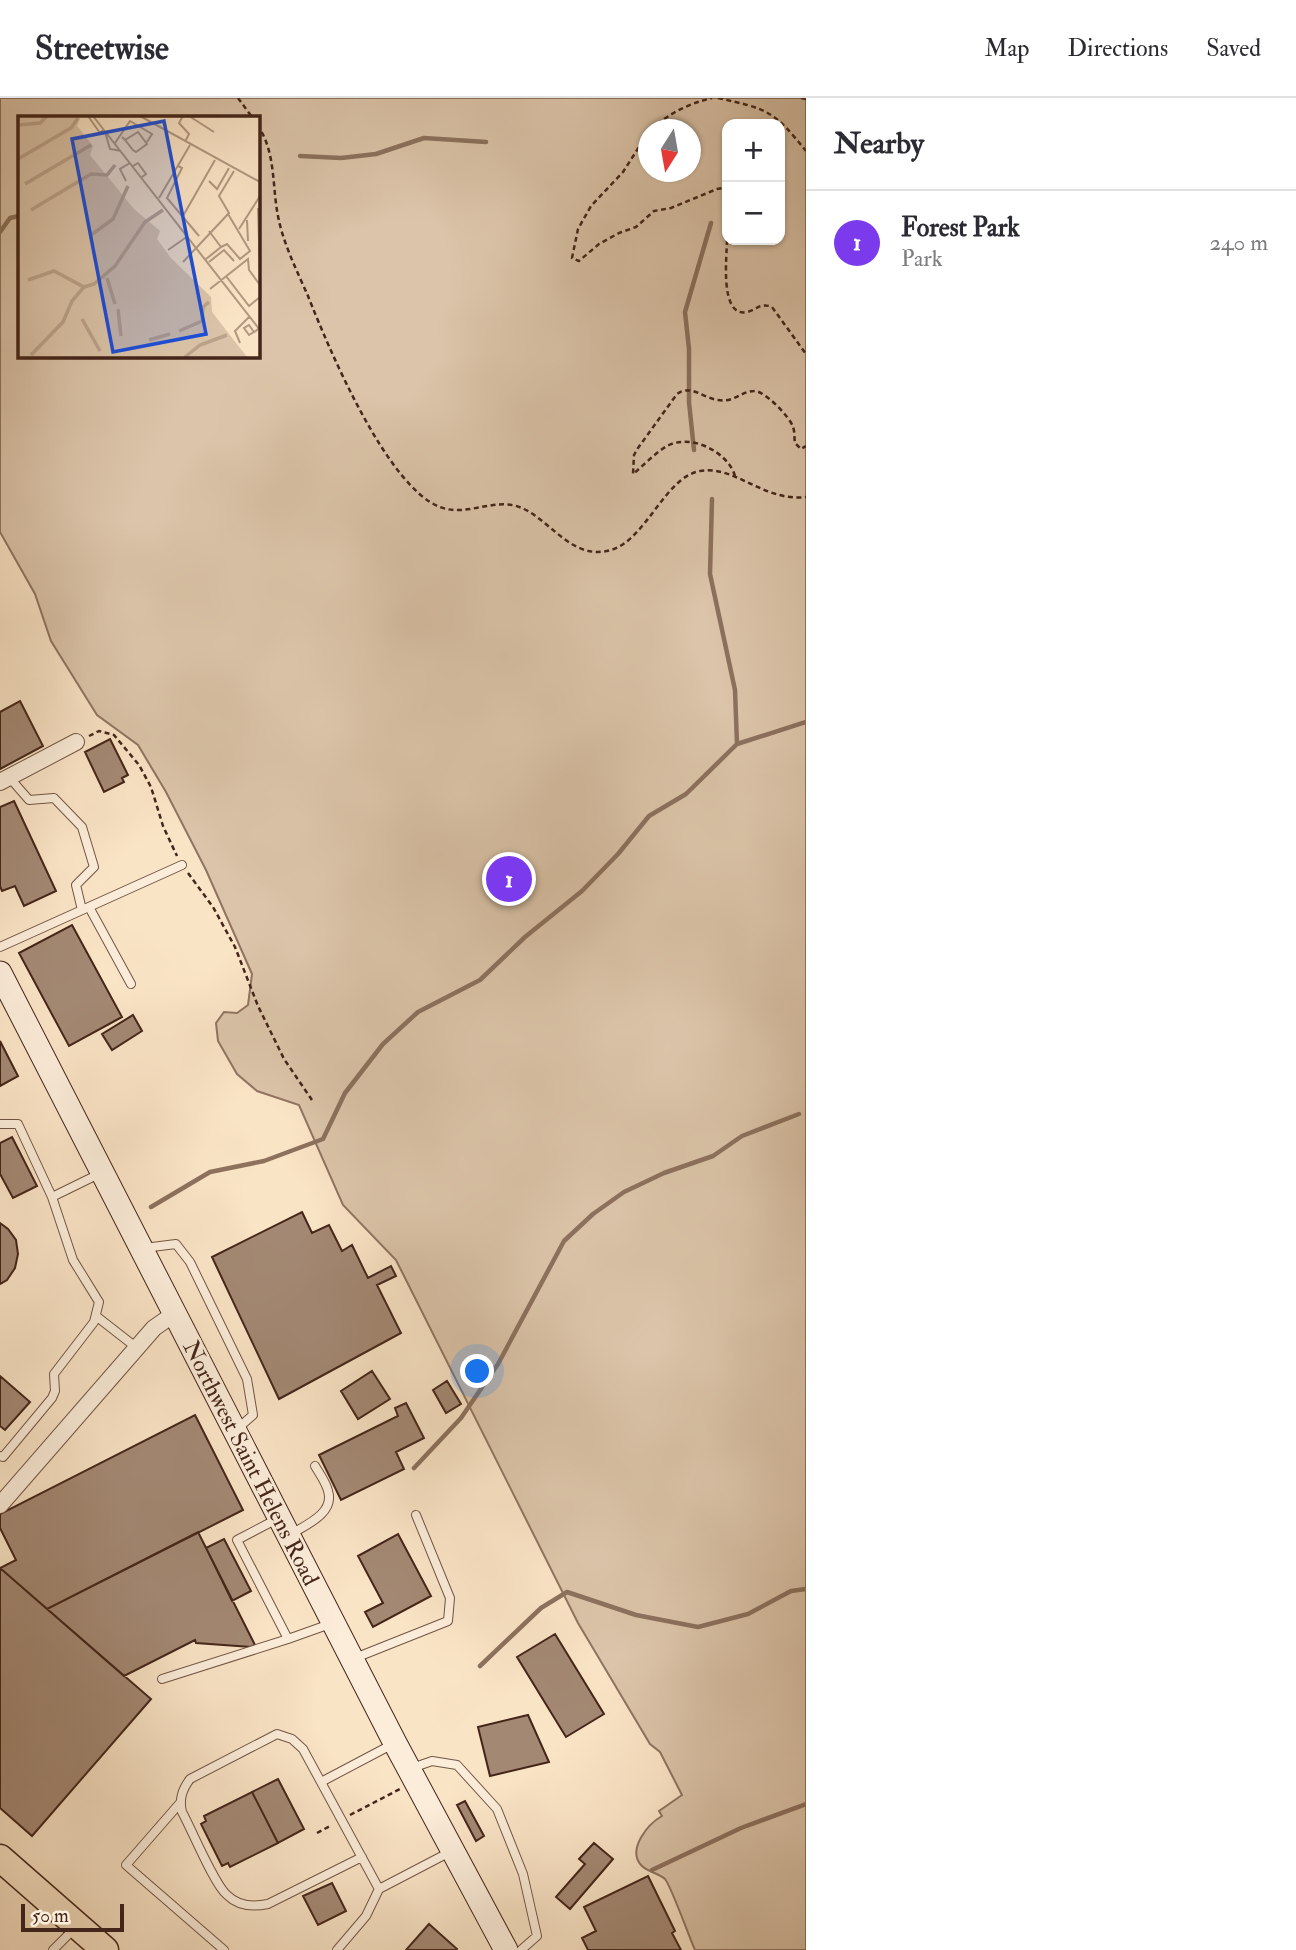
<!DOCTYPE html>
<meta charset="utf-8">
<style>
:root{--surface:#fff;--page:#f7f7f7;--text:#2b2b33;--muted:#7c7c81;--line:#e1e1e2;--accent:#7c3aed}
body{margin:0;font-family:"IM FELL Double Pica",serif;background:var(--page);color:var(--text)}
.controls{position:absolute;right:21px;top:21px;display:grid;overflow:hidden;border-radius:14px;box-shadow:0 2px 5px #0004}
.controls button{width:63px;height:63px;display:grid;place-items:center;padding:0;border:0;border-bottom:2px solid var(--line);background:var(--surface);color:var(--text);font:35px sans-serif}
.compass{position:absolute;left:638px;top:21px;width:63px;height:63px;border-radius:50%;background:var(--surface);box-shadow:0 2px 5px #0004;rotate:191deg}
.scale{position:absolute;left:21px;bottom:18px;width:103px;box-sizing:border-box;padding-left:7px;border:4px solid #442519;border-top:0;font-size:19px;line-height:24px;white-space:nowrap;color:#442519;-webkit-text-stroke:5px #fcedda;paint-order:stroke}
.you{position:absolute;left:478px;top:1274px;width:24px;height:24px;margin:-18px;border:5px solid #fff;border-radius:50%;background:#1a73e8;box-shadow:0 0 0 10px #1a73e833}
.badge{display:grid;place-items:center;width:46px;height:46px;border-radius:50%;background:var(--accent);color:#fff;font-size:23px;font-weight:700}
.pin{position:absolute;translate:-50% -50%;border:4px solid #fff;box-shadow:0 2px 7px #0006}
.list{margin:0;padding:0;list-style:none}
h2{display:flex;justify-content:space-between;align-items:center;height:91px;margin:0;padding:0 28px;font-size:30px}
h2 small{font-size:23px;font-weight:400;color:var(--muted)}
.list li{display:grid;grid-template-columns:46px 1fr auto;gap:21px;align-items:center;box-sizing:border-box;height:105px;padding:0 28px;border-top:2px solid var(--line)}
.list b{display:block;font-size:26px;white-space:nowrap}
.list p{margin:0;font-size:23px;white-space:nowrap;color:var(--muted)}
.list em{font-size:23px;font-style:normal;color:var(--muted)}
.map{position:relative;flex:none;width:806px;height:1852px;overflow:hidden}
header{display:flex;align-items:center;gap:42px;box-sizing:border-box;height:98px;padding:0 35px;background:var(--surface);border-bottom:2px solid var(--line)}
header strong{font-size:33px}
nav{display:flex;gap:38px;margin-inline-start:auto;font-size:24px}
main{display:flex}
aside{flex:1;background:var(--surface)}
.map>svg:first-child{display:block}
.green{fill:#dbc4a9;stroke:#907461;stroke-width:2;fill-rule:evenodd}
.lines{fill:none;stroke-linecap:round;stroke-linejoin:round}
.stream{stroke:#8c715d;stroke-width:4.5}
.building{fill:#a38873;stroke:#442519;stroke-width:2}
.service-casing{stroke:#725544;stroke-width:10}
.minor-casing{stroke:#725544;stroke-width:18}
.secondary-casing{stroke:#442519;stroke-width:25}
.trunk-casing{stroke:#442519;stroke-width:29}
.path{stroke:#442519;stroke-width:2.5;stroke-dasharray:5 3.5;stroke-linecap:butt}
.service{stroke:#fcedda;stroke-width:8}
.minor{stroke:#fcedda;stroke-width:16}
.secondary{stroke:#fcedda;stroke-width:23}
.trunk{stroke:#fae4c6;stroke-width:26}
.labels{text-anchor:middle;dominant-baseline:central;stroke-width:5;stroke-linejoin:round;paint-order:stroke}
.street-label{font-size:23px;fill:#442519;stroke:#fcedda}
.inset-river{fill:none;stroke:#bca38b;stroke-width:3.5}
.inset-road{fill:none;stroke:#b19881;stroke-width:2}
.view{fill:#1d4ed8;fill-opacity:0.15;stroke:#1d4ed8;stroke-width:3.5}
.inset-edge{fill:none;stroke:#442519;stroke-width:3.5}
</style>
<header>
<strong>Streetwise</strong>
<nav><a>Map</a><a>Directions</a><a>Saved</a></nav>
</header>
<main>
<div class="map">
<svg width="806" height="1852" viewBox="0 0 806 1852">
<rect width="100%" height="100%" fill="#fae4c6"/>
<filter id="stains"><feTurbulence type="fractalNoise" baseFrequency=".00286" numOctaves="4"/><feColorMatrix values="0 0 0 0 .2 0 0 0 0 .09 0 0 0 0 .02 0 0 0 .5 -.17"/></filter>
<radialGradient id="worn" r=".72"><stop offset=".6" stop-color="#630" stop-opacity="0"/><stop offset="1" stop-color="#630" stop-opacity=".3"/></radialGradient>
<path class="green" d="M0,0H806V1852H695C689,1839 672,1790 665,1781C659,1775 647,1774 641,1767C627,1751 648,1726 662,1718L659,1713L682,1697L660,1654L650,1646L578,1525L396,1162L343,1107L299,1007L257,993L237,976L218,943L216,925L224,914L237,915L248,907L252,876L206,772L166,694L138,647L97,617L51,543L35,496L0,434ZM19,19H257V257H19ZM727,26H780V142H727ZM648,32H690V74H648Z"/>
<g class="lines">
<path class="stream" d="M300,58L341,60L376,56L424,40L486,44
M0,134L10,120L19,118
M694,352L689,304V251L685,214L711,125
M712,401L710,476L735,592L737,646
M151,1109L210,1074L264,1063L323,1041L345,995L383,946L418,914L480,882L525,839L582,793L618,756L649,718L686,696L737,646L806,624
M414,1370L461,1320L498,1266L564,1143L593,1116L624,1094L664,1075L713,1058L742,1038L799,1016
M480,1568L541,1510L567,1494L636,1517L698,1529L748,1516L791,1493L806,1491
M652,1772L741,1730L806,1706"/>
</g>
<path class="building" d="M20,603L43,648L0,671V614Z
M110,641L128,677L122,680L124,684L104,694L85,654Z
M14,703L56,793L24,808L15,788L2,793L0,788V709Z
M72,827L122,919L69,948L19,855Z
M133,917L142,933L112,952L102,936Z
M0,943L18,978L0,988Z
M12,1039L37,1088L13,1100L0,1076V1045Z
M302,1114L312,1135L329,1127L342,1153L352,1147L368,1180L391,1168L396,1178L377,1187L401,1235L279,1301L212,1159Z
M0,1125L8,1131L16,1142L18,1156L15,1170L7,1182L0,1186Z
M372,1273L390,1301L358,1321L341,1293Z
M0,1278L30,1304L5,1332L0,1328Z
M447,1283L461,1306L446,1315L433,1292Z
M406,1305L424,1340L396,1354L404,1371L341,1402L319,1357L398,1318L395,1310Z
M195,1317L243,1412L47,1511L0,1470L16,1462L0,1430V1416Z
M198,1434L255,1547L251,1549L196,1545L195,1542L124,1578L47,1511Z
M398,1436L431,1498L373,1529L365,1514L383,1505L358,1458Z
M224,1441L251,1493L232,1503L206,1450Z
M0,1470L151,1601L32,1738L0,1710Z
M555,1536L604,1616L566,1639L517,1559Z
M528,1617L549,1664L490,1678L478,1629Z
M278,1681L304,1731L278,1745L252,1694Z
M252,1694L278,1745L230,1769L228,1765L222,1768L201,1726L206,1723L204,1718Z
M465,1703L484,1738L476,1743L457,1707Z
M594,1745L613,1761L570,1811L556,1799L585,1766L579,1761Z
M648,1778L675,1833L672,1835L681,1852H588L582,1840L596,1833L584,1809Z
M332,1785L346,1813L318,1827L303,1798Z
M429,1826L457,1851L456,1852H406Z"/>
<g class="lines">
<defs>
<path id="service" d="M9,679L29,702L54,700L82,729L94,769L76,787L82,812
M89,809L131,886
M0,849L182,767
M0,1026H18L52,1099L73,1162L99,1204L94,1224L54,1276L55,1293L52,1300L3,1359L0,1358
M52,1099L99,1076
M144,1150L176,1146L190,1164L247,1281L253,1317L237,1331
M96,1218L137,1250
M277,1421L237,1442L288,1541L330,1526
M291,1436C306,1427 335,1415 328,1393C326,1384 319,1375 315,1368
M355,1560L448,1523L450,1500L416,1417
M162,1581L288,1541
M412,1670L432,1663L457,1667L497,1711L523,1776L537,1838L521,1852
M321,1684L393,1646
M180,1705L126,1767L224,1852
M362,1759L268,1806C254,1809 238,1808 227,1797C214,1786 192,1732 182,1714C179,1701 182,1692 190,1681L277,1636L292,1641L303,1651L379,1791
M53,1852L76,1829
M337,1852L366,1818L379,1791L450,1754"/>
<path id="minor" d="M0,684L76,644
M0,1407L154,1230L174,1216"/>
<path id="secondary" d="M0,875L395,1645L506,1852"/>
<path id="trunk" d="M0,1760L105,1852"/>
</defs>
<use href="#service" class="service-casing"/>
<use href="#minor" class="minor-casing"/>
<use href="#secondary" class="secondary-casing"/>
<use href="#trunk" class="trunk-casing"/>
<path class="path" d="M238,0L252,19
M718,0C768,11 774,13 806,53
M801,0L806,1
M257,27C276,52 272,89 278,118C283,145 297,173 308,198C329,251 387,389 440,409C468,420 496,397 524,411C553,425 573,463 611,452C646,442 665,379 700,373C736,367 763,404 806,399
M651,32C669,15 688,6 712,0
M648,35L623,74L591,108L578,131L572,160L579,163L599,146L619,135L636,129L654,113L671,110L717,91L723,90L727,93
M727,142C727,157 719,220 747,214C757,212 760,204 772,209L806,256
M735,378C728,354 691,335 667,348C655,355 644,367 633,376L634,357L638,350L677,296C691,286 703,300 718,302C734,305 741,293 754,293C764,292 790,319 793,329C795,334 794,340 795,345L801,351L806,348
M89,638L99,633L114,637L139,667L151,689L163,728L177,758
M188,775L213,809L235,849L258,908L284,961L312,1002
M350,1717L400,1691
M317,1735L332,1727"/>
<use href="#service" class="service"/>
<use href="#minor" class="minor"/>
<use href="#secondary" class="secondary"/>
<use href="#trunk" class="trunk"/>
</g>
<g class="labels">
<g class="street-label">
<text transform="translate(251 1365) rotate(63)">Northwest Saint Helens Road</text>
</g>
</g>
<g transform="translate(18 18)">
<rect width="242" height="242" fill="#fae4c6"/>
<path d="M0,0L62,2L59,10L75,30L72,39L116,93L142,115L139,123L153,142L193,181L194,196L229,241H0Z" fill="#dbc4a9"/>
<path class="inset-river" d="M0,9L22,7L29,0M0,43L53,12L60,2M7,68L73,29M13,94L73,58L89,59L97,49M73,119L95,103L110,70M89,162L97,188M10,164L36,155L66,171L76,168L97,150L127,106L145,94M100,193L103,220M64,203L82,235M161,215L184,205L185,191L191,186M131,224L152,218M13,239L45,206L54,185L66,171M167,241L182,229L209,219"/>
<path class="inset-road" d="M70,0L82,17L85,14M75,0L242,214M122,0L242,66M165,0L161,7L171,18L167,26M171,0L196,16M87,16L92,33L103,35M104,21L107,24L115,34L118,36L129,28L120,16L107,24M97,27L112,5L134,18L129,26M115,50L120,47L128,58L124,61M160,50L164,52L149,82L181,120M108,65L102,53L112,47M191,65L199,73L211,52M141,82L172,29M240,92L242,157M165,100L197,44M229,104L230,125M221,113L242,80M203,131L209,128L222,143L232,135L210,98M150,134L170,120M188,143L203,131L191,115M165,146L211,97L201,80L216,55M191,146L206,134L216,145M208,160L231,190L242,181M192,173L230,143L231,154L242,169M236,216L231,209L226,212L231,219L236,216L238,215L241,212M222,227L217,215L232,200"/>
<path class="view" d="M146,5L188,218L95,236L54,23Z"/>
<rect width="242" height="242" class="inset-edge"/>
</g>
<rect width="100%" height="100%" filter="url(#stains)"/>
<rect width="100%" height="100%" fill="url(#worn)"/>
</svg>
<div class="controls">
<button>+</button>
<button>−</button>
</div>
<svg class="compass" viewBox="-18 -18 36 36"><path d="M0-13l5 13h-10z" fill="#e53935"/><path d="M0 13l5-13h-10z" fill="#7c7c81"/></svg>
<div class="scale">50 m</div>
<div class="you"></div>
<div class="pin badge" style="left:509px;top:781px">1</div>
</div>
<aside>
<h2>Nearby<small></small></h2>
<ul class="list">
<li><span class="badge">1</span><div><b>Forest Park</b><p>Park</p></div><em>240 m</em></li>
</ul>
</aside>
</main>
